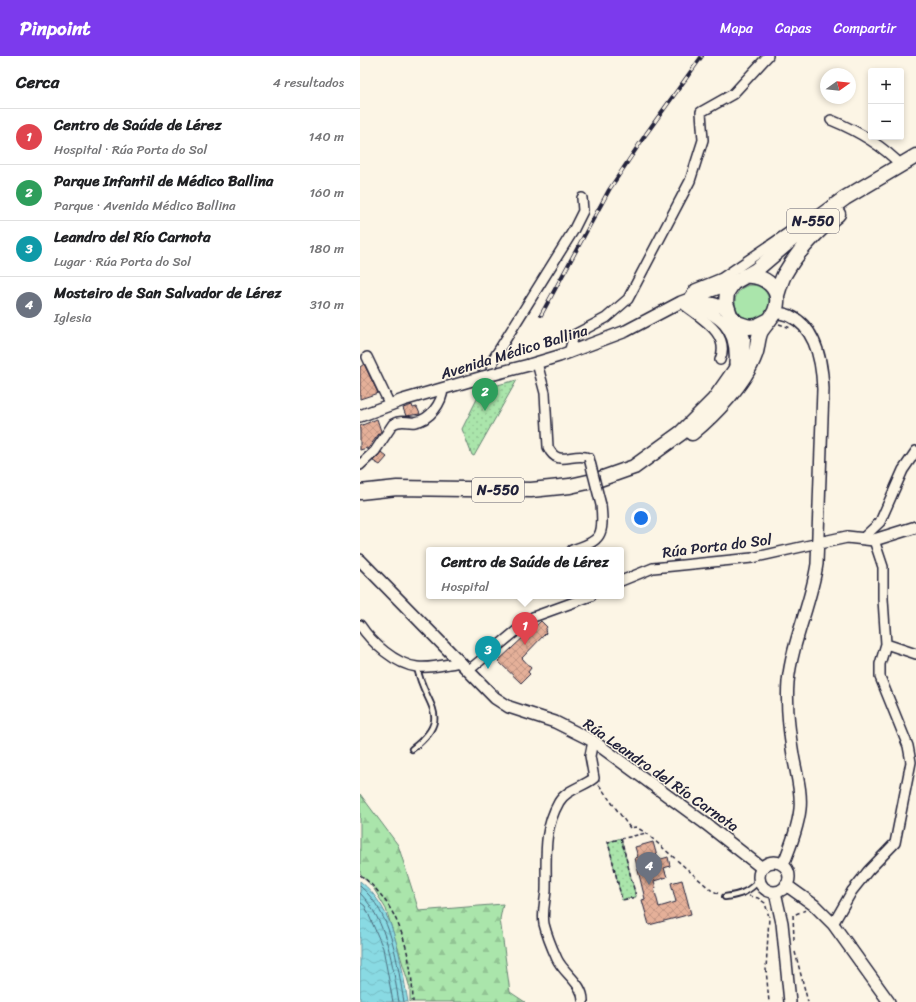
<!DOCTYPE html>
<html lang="es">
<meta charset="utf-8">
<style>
:root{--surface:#fff;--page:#f6f6f6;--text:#202124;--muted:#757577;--line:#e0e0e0;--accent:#7c3aed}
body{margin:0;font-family:Sriracha,sans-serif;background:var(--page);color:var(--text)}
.controls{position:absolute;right:12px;top:12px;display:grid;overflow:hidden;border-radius:4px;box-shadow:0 2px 6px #0003}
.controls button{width:36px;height:36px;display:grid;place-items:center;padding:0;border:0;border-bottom:1px solid var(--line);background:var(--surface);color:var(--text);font:20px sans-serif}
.compass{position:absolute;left:460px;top:12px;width:36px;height:36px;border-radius:50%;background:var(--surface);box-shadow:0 2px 6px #0003;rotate:75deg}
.you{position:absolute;left:281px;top:462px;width:14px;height:14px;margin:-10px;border:3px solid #fff;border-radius:50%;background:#1a73e8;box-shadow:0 0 0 6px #1a73e833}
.badge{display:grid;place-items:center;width:26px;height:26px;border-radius:50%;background:var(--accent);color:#fff;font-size:13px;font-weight:700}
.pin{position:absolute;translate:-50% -33px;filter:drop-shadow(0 1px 2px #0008)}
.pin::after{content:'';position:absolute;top:21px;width:14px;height:12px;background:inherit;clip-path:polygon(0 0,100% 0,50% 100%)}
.popup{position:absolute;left:66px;top:491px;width:198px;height:52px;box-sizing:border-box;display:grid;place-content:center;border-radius:4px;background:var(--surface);filter:drop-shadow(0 1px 3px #0005);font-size:13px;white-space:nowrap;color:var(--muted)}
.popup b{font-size:15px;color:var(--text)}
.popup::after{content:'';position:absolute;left:50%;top:100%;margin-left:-8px;border:8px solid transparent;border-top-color:var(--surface)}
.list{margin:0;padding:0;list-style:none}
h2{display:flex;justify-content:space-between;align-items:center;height:52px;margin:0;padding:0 16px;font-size:17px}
h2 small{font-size:13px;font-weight:400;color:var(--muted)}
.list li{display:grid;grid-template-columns:26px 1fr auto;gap:12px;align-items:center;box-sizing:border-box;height:56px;padding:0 16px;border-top:1px solid var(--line)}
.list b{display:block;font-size:15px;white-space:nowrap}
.list p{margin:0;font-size:13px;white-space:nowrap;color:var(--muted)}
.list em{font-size:13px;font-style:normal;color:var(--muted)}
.map{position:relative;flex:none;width:556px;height:946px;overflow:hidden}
header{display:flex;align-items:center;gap:24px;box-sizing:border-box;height:56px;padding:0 20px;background:var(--accent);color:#fff}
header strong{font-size:19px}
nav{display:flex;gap:22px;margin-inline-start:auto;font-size:14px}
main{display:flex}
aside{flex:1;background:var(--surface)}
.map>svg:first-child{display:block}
.green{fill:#aae5ab;stroke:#668473}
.forest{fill:url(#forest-firs);stroke:#668473}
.park{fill:url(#park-dots);stroke:#668473}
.water{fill:url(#water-waves);stroke:#6090a0}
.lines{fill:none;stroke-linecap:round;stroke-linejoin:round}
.shore{stroke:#4b6c7e;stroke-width:1}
.building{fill:url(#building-cross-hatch);stroke:#22223b}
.service-casing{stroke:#22223b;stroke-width:8}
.minor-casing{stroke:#22223b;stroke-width:12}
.tertiary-casing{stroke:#22223b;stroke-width:14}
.trunk-casing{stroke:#22223b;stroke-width:17}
.path{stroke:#22223b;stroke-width:1.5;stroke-dasharray:4 3;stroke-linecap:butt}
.service{stroke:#fcf5e5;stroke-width:4.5}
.minor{stroke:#fcf5e5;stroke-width:9}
.tertiary{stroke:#fcf5e5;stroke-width:11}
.trunk{stroke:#fcf5e5;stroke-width:14}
.rail-casing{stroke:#22223b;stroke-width:4}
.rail{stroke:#fcf5e5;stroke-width:2.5;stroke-dasharray:8;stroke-linecap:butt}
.minor-bridge-casing{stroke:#22223b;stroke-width:12;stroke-linecap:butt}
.tertiary-bridge-casing{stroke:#22223b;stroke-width:14;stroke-linecap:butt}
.minor-bridge{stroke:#fcf5e5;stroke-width:9}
.tertiary-bridge{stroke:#fcf5e5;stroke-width:11}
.labels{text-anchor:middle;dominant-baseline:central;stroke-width:3;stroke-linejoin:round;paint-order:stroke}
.shield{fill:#fcf5e5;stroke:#63616e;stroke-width:1}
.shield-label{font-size:14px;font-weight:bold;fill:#22223b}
.street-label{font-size:15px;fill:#22223b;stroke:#fcf5e5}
</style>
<header>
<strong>Pinpoint</strong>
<nav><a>Mapa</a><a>Capas</a><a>Compartir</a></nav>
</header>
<main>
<aside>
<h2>Cerca<small>4 resultados</small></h2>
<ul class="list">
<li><span class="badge" style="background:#e0444e">1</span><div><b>Centro de Saúde de Lérez</b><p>Hospital · Rúa Porta do Sol</p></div><em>140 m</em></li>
<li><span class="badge" style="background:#2e9e5b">2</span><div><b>Parque Infantil de Médico Ballina</b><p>Parque · Avenida Médico Ballina</p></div><em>160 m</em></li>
<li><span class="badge" style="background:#0f9aa8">3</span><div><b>Leandro del Río Carnota</b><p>Lugar · Rúa Porta do Sol</p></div><em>180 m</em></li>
<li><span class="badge" style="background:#6b7280">4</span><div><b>Mosteiro de San Salvador de Lérez</b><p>Iglesia</p></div><em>310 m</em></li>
</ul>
</aside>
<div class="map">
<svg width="556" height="946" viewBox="0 0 556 946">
<defs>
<pattern id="forest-firs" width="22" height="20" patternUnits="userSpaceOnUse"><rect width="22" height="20" fill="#aae5ab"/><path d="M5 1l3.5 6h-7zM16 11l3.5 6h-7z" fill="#92c494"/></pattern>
<pattern id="park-dots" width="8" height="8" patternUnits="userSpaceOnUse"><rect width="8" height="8" fill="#aae5ab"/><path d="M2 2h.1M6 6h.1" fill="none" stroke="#92c494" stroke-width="1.8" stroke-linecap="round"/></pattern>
<pattern id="water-waves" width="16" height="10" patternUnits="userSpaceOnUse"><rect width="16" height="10" fill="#89dae3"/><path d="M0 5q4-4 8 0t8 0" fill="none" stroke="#76bbc4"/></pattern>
<pattern id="building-cross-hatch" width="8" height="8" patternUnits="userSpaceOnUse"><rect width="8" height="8" fill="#e5b099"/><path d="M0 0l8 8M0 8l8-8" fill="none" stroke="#c49785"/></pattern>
</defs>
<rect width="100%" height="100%" fill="#fcf5e5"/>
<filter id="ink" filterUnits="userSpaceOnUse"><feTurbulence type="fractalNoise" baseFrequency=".025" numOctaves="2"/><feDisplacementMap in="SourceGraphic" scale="8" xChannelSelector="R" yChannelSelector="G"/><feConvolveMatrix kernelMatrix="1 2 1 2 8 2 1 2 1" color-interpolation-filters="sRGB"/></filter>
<g filter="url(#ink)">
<path class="green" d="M375 246a17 17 0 1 1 34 0a17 17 0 1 1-34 0Z"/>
<path class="forest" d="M0,738L38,789L59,855L143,848L140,863L150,936L165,946H50V932L26,853L14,833L0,817Z"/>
<path class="park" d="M157,324L114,400L112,399L102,373L122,333Z
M261,782L276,841L262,844L248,786Z"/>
<path class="water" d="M0,825C36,854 40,903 48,946H0Z"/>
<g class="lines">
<path class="shore" d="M0,830C33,858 37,907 44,946
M0,837C28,866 32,908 39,946
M0,846L5,850L23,892L33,946"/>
</g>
<path class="building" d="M4,308L18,337L0,343V311Z
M52,349L53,352L57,351L60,358L46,360L43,352Z
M17,363L21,375L7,394V392L0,394V370Z
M21,396L27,401L20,409L13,405Z
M181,565L187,571L185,574L186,577L162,602L171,612L168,616L170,618L161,627L138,605Z
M293,786L298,804L308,801L310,810L304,812L307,821L294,825L296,832H294L299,851L316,846L311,827L322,824L331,858L289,869L282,844L285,843L275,802L278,801L275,791Z"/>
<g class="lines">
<defs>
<path id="service" d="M52,693C95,660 64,650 57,611
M365,841C380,839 389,836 399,824"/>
<path id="minor" d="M471,64C498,75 522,89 542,110
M328,243L335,233L362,222L444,166
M323,248C340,262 371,277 360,304
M209,297L214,279L246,262L268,243L330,125L343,84L341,56L373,38L408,0
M7,301L30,349
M177,307L185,337L188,391C198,413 213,395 229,402
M132,319L131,314L134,302L213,175L223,155L222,142
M0,409L15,395L33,368C41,363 47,367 55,366C70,364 82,347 83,333
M502,483L520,466L543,414L556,395
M212,494C242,485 244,479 241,449
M261,525L293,512L392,502L459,487
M0,569C12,587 35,608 57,611C71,613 87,608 101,606
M526,588L556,598
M109,614L173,561L231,540
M473,868L492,835L508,815L535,787L551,706L548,690L520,621V608L526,588L523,543V511L514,484
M223,946C224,928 204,918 197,903C192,892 187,880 184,868C182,857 185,846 186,835C187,803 182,776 199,746C207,733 223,731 234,722L230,700L233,685"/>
<path id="tertiary" d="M328,247C360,259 378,271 375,307
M334,247C347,246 357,246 367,255
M415,256C419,257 426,258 430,260C457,272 462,307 463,333L457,508C451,548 432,586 428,626C426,651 429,675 433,699C436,717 442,735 440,753C438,772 430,792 423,809
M169,309L199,300L266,275L321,246L373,227
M0,360L43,344L123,321
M459,487L487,481L514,484L556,471
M0,504L135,642L149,651L195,666L233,685L346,768L402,812
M399 821a15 15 0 1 1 30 0a15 15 0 1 1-30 0Z
M426,829L454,849L473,868L529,946
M415,836L422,867L430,946"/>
<path id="trunk" d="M417,239C419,233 421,225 424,219C437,196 458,174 478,158
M409,264L397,270L389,271L377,267L370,259L366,247L367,236L373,227L396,214L451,167L485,142L556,100
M332,377C354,359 385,327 395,299C398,292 397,283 401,275C405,269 412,262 415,255C424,233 404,218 384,220
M0,436L37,432L171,434L210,430L237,424L274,411L321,377L354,344L375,314L382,298L383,283L377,267"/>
</defs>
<use href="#service" class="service-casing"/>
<use href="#minor" class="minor-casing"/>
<use href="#tertiary" class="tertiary-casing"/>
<use href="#trunk" class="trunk-casing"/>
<path class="path" d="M419,268L431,272
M239,729L270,772L276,771L286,777L351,834L359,838
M261,782L276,841L262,844L248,786L286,777
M0,819C40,848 52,899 53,946
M389,840L398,842L405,847L409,861L406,913L409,946
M434,884L433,859L446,854
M435,896L448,946"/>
<use href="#service" class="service"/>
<use href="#minor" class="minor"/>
<use href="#tertiary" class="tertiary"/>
<use href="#trunk" class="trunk"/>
<defs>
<path id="rail" d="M181,259L249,134L286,78L342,0"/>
</defs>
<use href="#rail" class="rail-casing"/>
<use href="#rail" class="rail"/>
<defs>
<path id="minor-bridge" d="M229,402L241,449"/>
<path id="tertiary-bridge" d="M123,321L169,309"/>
</defs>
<use href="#minor-bridge" class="minor-bridge-casing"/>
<use href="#tertiary-bridge" class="tertiary-bridge-casing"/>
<use href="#minor-bridge" class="minor-bridge"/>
<use href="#tertiary-bridge" class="tertiary-bridge"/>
</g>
</g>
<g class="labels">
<g class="shield">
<rect x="427" y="153" width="52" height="24" rx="3"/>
<rect x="112" y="422" width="52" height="24" rx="3"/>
</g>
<g class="shield-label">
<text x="453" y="165">N-550</text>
<text x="138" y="434">N-550</text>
</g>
<g class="street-label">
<text transform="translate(154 296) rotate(-17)">Avenida Médico Ballina</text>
<text transform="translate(357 490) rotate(-7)">Rúa Porta do Sol</text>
<text transform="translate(301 719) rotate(35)">Rúa Leandro del Río Carnota</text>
</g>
</g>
</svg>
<div class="controls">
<button>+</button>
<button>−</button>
</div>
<svg class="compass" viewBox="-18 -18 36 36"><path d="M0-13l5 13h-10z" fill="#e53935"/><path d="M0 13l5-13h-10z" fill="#757577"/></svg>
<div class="you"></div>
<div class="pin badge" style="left:165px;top:589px;background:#e0444e">1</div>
<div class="popup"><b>Centro de Saúde de Lérez</b>Hospital</div>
<div class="pin badge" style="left:125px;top:355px;background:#2e9e5b">2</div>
<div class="pin badge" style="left:128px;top:613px;background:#0f9aa8">3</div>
<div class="pin badge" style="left:289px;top:829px;background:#6b7280">4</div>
</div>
</main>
